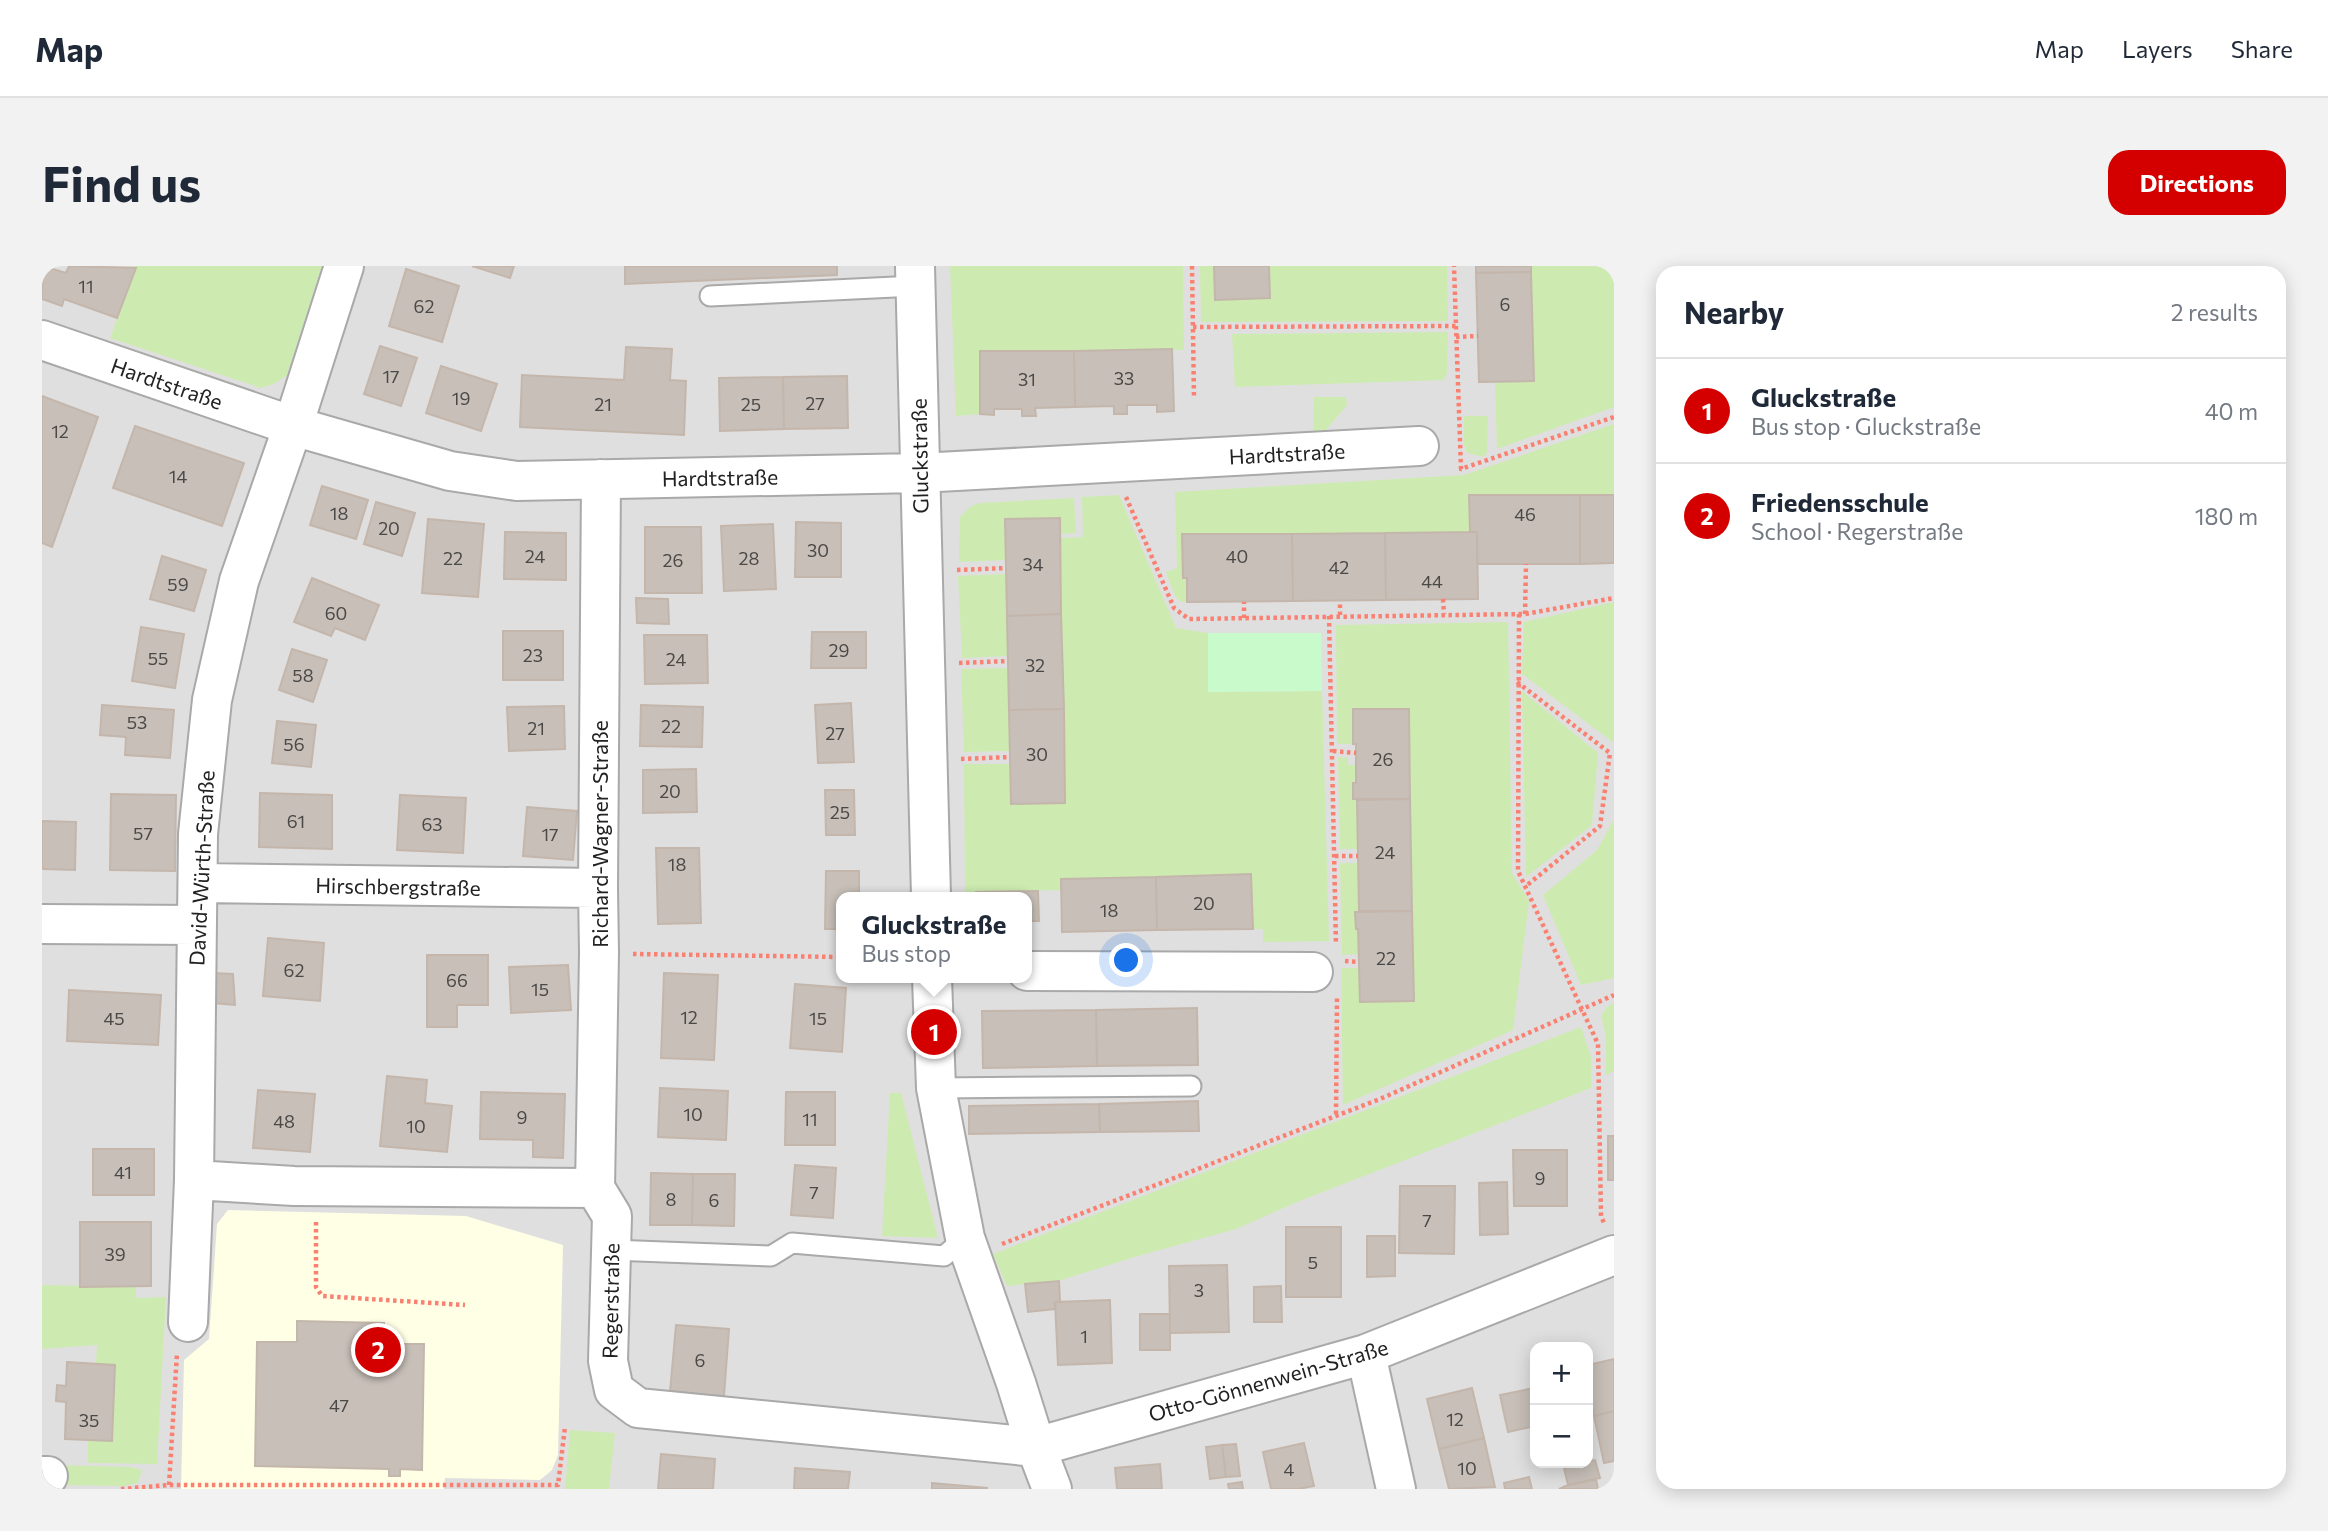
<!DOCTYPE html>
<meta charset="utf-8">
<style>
:root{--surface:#fff;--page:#f2f2f3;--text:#1f2937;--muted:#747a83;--line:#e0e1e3;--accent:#d40000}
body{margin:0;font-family:Commissioner,sans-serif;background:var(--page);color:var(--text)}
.controls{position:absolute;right:21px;bottom:21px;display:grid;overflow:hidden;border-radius:14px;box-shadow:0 4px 18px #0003}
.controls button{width:63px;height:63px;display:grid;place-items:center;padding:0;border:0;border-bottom:2px solid var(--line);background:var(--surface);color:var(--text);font:35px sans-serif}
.you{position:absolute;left:1085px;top:695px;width:24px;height:24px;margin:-18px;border:5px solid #fff;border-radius:50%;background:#1a73e8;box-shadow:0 0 0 10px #1a73e833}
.badge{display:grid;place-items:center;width:46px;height:46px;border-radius:50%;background:var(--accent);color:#fff;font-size:23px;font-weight:700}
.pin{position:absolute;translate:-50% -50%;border:4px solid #fff;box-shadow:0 2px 7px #0006}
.popup{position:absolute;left:794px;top:626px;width:196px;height:91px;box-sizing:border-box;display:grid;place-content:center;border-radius:14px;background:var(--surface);filter:drop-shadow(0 2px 5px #0005);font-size:23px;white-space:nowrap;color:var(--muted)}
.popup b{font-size:26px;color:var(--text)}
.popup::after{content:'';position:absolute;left:50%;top:100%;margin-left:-14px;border:14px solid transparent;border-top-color:var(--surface)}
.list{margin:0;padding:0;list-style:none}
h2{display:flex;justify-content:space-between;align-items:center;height:91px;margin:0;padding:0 28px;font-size:30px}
h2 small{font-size:23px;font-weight:400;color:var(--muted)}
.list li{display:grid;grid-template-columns:46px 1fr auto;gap:21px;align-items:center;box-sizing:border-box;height:105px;padding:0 28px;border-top:2px solid var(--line)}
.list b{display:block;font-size:26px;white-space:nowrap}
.list p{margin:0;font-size:23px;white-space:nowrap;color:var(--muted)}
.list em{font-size:23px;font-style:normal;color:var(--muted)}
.map{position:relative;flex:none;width:1572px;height:1223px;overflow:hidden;border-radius:21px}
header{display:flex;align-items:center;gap:42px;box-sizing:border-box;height:98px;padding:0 35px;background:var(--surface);border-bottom:2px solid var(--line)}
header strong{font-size:33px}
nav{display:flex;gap:38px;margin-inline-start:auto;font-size:24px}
.intro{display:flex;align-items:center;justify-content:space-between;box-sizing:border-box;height:168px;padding:0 42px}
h1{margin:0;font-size:49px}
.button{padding:18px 32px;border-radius:21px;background:var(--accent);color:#fff;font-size:24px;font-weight:700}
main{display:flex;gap:42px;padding:0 42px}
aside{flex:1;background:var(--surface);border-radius:21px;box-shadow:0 4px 18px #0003}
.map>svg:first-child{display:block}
.residential{fill:#e0dfdf;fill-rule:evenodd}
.education{fill:#ffffe5}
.grass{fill:#cdebb0}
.park{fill:#c8facc}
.building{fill:#c7bfb8;stroke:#c4b6ab;stroke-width:2}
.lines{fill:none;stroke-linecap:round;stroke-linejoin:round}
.lane-casing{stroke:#a9a9a9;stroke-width:23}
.street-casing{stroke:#a9a9a9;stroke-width:42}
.path{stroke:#fa8072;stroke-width:4.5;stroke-dasharray:3.5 3.5;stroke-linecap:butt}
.lane{stroke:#fff;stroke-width:19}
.street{stroke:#fff;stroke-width:38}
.labels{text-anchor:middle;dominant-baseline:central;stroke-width:6;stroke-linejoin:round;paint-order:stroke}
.number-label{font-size:18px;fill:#4b4948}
.street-label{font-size:21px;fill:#222;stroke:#fff}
</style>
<header>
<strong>Map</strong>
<nav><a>Map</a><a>Layers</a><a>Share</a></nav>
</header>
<div class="intro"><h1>Find us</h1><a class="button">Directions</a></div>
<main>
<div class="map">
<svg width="1572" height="1223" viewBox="0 0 1572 1223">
<rect width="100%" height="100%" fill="#f2efe9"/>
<path class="residential" d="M0,0H1572V1223H0ZM799,631H985V712H799ZM1493,1081H1546V1197H1493Z"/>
<path class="education" d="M186,944L424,950L521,979L516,1189L510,1204L498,1214L403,1212L402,1223H139L142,1094L167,1073L175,958Z"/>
<path class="grass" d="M89,0H280L245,109L232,118L219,122L68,72L94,2Z
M908,0H1141L1142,84L938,85V148L914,150Z
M1158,0H1172L1174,34L1228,32L1227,0H1405L1406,55L1159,56Z
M1489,0H1572V141L1455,183L1453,116L1492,114Z
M1406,66L1405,107L1402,114L1193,121L1190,68Z
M1272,131H1304L1305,139L1278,171L1271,168Z
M1422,150H1446L1445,186L1442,191L1425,187L1422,178Z
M1572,158V229H1428V266L1141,268V311L1145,312V336H1139L1133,330L1124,306L1135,302L1133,226L1422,209Z
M1077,229L1134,362L1166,367V426L1280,425L1287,675L1221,676V663H1211L1209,608L1020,624L923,626L922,498H968L970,538L1023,537L1018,272L1041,271L1040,231Z
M1032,232L1034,267L1018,268L1017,252L963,253L964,294L917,296L918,251L929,240L938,237Z
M964,308L966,390L920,392L916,310Z
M1572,336V477L1480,408L1482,356Z
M1466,356L1470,607L1487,635L1471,764L1301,839L1299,702H1317L1318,736L1372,734L1367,443H1311V478H1295L1294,359Z
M966,402L968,485L922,486L919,403Z
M1480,425L1556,487L1550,559L1484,611Z
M1296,491L1306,492V499H1314L1311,533L1315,534L1316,583H1298Z
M1572,553V712L1539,719L1501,629L1555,584Z
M1298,597H1316L1317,645L1313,646L1317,688L1300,689Z
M1572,737V805L1564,809V771L1559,749L1565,741Z
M1539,761L1549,791V822L1260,934L1194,963L1096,990L1016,1015L965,1020L951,988Z
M848,827H859L896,972L840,970Z
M0,1019L94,1021V1032L124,1031L115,1198L46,1197V1174L70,1175L73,1099L54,1098L55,1079L0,1083Z
M528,1164L573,1167L567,1223H523Z
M15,1199L88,1201L100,1204L96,1217L82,1220L14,1219Z"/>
<path class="park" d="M1166,367H1279L1280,425L1166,426Z"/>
<path class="building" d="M1,0L24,7L27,0L94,2L75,52L22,33L20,40L0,33Z
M430,0H472L468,12Z
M583,0H795V9L583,18Z
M1172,0H1227L1228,32L1173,34Z
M1434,0H1489V6L1434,7Z
M364,3L417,20L400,76L347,60Z
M1489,6L1492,115L1437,116L1434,7Z
M338,80L375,92L359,140L322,128Z
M584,81L630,83L628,114L644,115L642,169L478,161L480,109L582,114Z
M1130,83L1132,145L1115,146V139H1085V148H1072V140L1033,141L1032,85Z
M938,85H1032L1033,141L993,142L994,150H980V143H952V149L938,148Z
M399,100L455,118L439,165L384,147Z
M805,110L806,162L742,163L741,111Z
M741,111L742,163L678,165L677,112Z
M0,130L56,151L10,281L0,277Z
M93,160L202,197L180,260L71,222Z
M280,220L326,234L314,273L268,259Z
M1427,229H1538V298H1435V266H1428Z
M1538,229H1572V297L1538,298Z
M334,236L373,247L360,290L322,278Z
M1018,252L1019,348L965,350L963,253Z
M386,253L442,258L436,331L380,327Z
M754,256L799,257V311H753Z
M731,258L734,323L682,325L679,260Z
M603,261H659L660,327H603Z
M463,266L524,267V314L462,313Z
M1435,266L1436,333L1344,334L1343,267Z
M1343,267L1344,334L1251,335L1250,268Z
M1140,268H1250L1251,335L1145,336V312H1141Z
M120,290L164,304L152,345L108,333Z
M270,312L337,339L323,374L293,362L289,370L252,356Z
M594,332L626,333L627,358L595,357Z
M1019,348L1022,443L967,444L965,350Z
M99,361L142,368L133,422L90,415Z
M461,365H521V414H461Z
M770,366H824V402H769Z
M602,369H665L666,417L603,418Z
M250,383L285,394L271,436L237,424Z
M809,437L812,496L776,497L773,439Z
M60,439L132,444L128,492L83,489L84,471L58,469Z
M599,439L661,441L660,481L598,480Z
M522,440L523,483L467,485L465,441Z
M1022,443L1023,537L969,538L967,444Z
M1311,443H1367L1368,533H1311V517H1314V478H1311Z
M235,455L274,459L269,501L230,497Z
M654,503L655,546L601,547V504Z
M783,524H812L813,569H784Z
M218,527L290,529V583L217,581Z
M69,528L134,529L133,605L68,604Z
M358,529L424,532L421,587L355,584Z
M1368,533L1370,645H1317L1315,534Z
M485,541L535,545L531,594L481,590Z
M0,555L34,556L33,604L0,603Z
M614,582H657L659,657L616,658Z
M784,605H817V631H799V663H783Z
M1209,608L1211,663L1115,664L1114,611Z
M1114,611L1115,664L1020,666L1019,613Z
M996,625L997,655H985V631H934V626Z
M1370,645L1372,735L1318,736L1316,663H1314L1313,646Z
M226,672L282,677L278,735L221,730Z
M385,689H446V739H415V761H385Z
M526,699L529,744L469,747L467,701Z
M171,707L191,708L193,739L171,737Z
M622,707L676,709L672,794L619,792Z
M753,718L804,722L800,786L748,782Z
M27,724L119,729L116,779L25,775Z
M1155,742L1156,799L1055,800L1054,744Z
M1054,744L1055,800L941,802L940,745Z
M345,810L385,814L383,837L410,840L405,886L338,880Z
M618,822L686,825L684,874L616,871Z
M216,824L273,828L268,886L211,882Z
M439,826L523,828L521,892L491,891V874L438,873Z
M744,826H793V879H743Z
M1156,835L1157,865L1058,866L1057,838Z
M1057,838L1058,866L927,868V840Z
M1566,870H1572V914H1566Z
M51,883H112V929H51Z
M1471,884H1525V940H1472Z
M753,899L794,902L791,952L749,949Z
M609,907L651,908L650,959H608Z
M651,908H693L692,960L650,959Z
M1465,916L1466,968L1438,969L1437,917Z
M1358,920H1413L1412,988L1357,987Z
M38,956H109V1020L38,1021Z
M1244,961H1299V1031H1244Z
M1325,970H1353V1010L1325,1011Z
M1185,999L1187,1066L1128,1067L1127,1000Z
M1017,1015L1018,1036H1013V1043L986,1046L983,1018Z
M1239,1020L1240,1056H1212V1021Z
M1068,1034L1070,1097L1016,1099L1013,1036Z
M1098,1048H1128V1084H1098Z
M255,1055L342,1057V1078H382L380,1204L358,1203V1210H347V1203L213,1200L215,1076H255Z
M634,1059L687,1063L682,1130L628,1126Z
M1572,1093V1145L1552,1150L1546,1123V1099Z
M25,1096L73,1099L70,1175L23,1173L24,1136L14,1135L15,1119L24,1120Z
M1430,1122L1442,1172L1397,1183L1385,1133Z
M1492,1122L1493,1160L1466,1166L1458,1129Z
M1572,1145V1195L1562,1197L1552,1150Z
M1442,1172L1453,1221L1407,1223L1397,1183Z
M1262,1177L1272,1220L1256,1223H1229L1221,1186Z
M1194,1178L1198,1210L1184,1211L1180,1179Z
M1180,1179L1184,1211L1168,1213L1164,1181Z
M619,1188L673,1193L671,1223H616Z
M1553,1194L1558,1212L1526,1219L1522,1202Z
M1118,1198L1120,1223H1075L1073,1202Z
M753,1202L808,1206L806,1223H752Z
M1487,1211L1490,1223H1463L1462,1217Z
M1554,1213L1556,1223H1517L1526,1219Z
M1200,1216L1201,1223H1187L1186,1218Z
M890,1217L945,1222V1223H890Z"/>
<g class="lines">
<defs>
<path id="lane" d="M668,30L873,20
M894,822L1149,820
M569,984L729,990L750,977L902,990L923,972"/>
<path id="street" d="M873,0L889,631
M0,74L251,160L408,205L475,215L877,207L1377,180
M156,617L556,622
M0,658L155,659
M985,705L1271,706
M890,712L894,822L923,972L974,1117L994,1181L1010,1223
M152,914L252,920L553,922
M553,922L570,950L566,1095L572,1124L596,1142L994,1181L1324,1088L1572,989
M553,922L557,687L556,622L559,213
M146,1056L152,914L156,568L170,434L197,315L251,160L302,0
M1324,1088L1354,1223
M0,1210H6"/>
</defs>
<use href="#lane" class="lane-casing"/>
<use href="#street" class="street-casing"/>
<path class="path" d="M1150,0L1152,132
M1414,60L1419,203L1572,151
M1151,61L1414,60L1412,0
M1414,71L1436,70
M1084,231L1132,342L1147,353L1483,348L1572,332
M915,304L964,302
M1401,333L1402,348
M1477,348L1476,605L1556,778L1559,950L1562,957
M1483,348L1484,298
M1298,349V335
M1287,350L1294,679
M1202,352V336
M917,397L966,395
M1475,416L1568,487L1558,560L1484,620
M1291,485L1314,487
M919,493L968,491
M1293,590H1316
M591,688L799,691
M1303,695L1317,696
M1294,848L1295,730
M274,956V1021L280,1030L423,1039
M960,978L1338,833L1572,729
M127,1219L135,1087
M79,1223L127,1219H516L523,1161"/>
<use href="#lane" class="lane"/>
<use href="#street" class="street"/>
</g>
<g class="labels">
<g class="number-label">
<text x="44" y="20">11</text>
<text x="1463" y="38">6</text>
<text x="382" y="40">62</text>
<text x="349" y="110">17</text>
<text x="1082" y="112">33</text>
<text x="985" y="113">31</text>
<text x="419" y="132">19</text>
<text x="773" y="137">27</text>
<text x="561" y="138">21</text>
<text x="709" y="138">25</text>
<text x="18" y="165">12</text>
<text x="136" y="210">14</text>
<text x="297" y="247">18</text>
<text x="1483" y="248">46</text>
<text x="347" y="262">20</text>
<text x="776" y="284">30</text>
<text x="493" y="290">24</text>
<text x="1195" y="290">40</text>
<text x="411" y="292">22</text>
<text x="707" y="292">28</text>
<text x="631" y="294">26</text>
<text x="991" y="298">34</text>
<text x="1297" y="301">42</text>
<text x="1390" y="315">44</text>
<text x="136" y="318">59</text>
<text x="294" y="347">60</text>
<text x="797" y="384">29</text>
<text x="491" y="389">23</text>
<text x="116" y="392">55</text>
<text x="634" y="393">24</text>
<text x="993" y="399">32</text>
<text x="261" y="409">58</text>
<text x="95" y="456">53</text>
<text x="629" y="460">22</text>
<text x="494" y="462">21</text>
<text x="793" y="467">27</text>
<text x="252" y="478">56</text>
<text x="995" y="488">30</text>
<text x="1341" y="493">26</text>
<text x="628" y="525">20</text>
<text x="798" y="546">25</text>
<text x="254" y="555">61</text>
<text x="390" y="558">63</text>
<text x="101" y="567">57</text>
<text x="508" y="568">17</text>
<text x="1343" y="586">24</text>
<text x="635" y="598">18</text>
<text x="1162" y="637">20</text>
<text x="1067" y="644">18</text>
<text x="1344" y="692">22</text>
<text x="252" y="704">62</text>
<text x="415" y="714">66</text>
<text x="498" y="723">15</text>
<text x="647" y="751">12</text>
<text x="72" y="752">45</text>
<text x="776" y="752">15</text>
<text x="651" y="848">10</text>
<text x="480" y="851">9</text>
<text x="768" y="853">11</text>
<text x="242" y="855">48</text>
<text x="374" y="860">10</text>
<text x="81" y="906">41</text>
<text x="1498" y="912">9</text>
<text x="772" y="926">7</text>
<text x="629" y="933">8</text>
<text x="672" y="934">6</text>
<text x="1385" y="954">7</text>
<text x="73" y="988">39</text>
<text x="1271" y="996">5</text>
<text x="1157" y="1024">3</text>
<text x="1042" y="1070">1</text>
<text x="658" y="1094">6</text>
<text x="297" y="1139">47</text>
<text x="1413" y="1153">12</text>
<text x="47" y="1154">35</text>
<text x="1425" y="1202">10</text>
<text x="1247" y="1203">4</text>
</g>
<g class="street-label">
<text transform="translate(125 117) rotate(19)">Hardtstraße</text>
<text transform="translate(1245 187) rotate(-3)">Hardtstraße</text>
<text transform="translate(877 190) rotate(-91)">Gluckstraße</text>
<text transform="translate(678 211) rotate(-1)">Hardtstraße</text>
<text transform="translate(557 568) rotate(-90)">Richard-Wagner-Straße</text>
<text transform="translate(159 602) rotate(-87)">David-Würth-Straße</text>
<text transform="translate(356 620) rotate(1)">Hirschbergstraße</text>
<text transform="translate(568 1035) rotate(-89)">Regerstraße</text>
<text transform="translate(1226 1114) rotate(-16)">Otto-Gönnenwein-Straße</text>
</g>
</g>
</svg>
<div class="controls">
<button>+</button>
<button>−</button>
</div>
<div class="you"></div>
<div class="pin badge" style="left:892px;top:766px">1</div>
<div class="popup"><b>Gluckstraße</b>Bus stop</div>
<div class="pin badge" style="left:336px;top:1084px">2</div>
</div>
<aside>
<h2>Nearby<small>2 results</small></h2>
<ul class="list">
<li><span class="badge">1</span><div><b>Gluckstraße</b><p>Bus stop · Gluckstraße</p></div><em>40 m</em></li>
<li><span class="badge">2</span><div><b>Friedensschule</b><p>School · Regerstraße</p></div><em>180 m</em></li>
</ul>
</aside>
</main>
